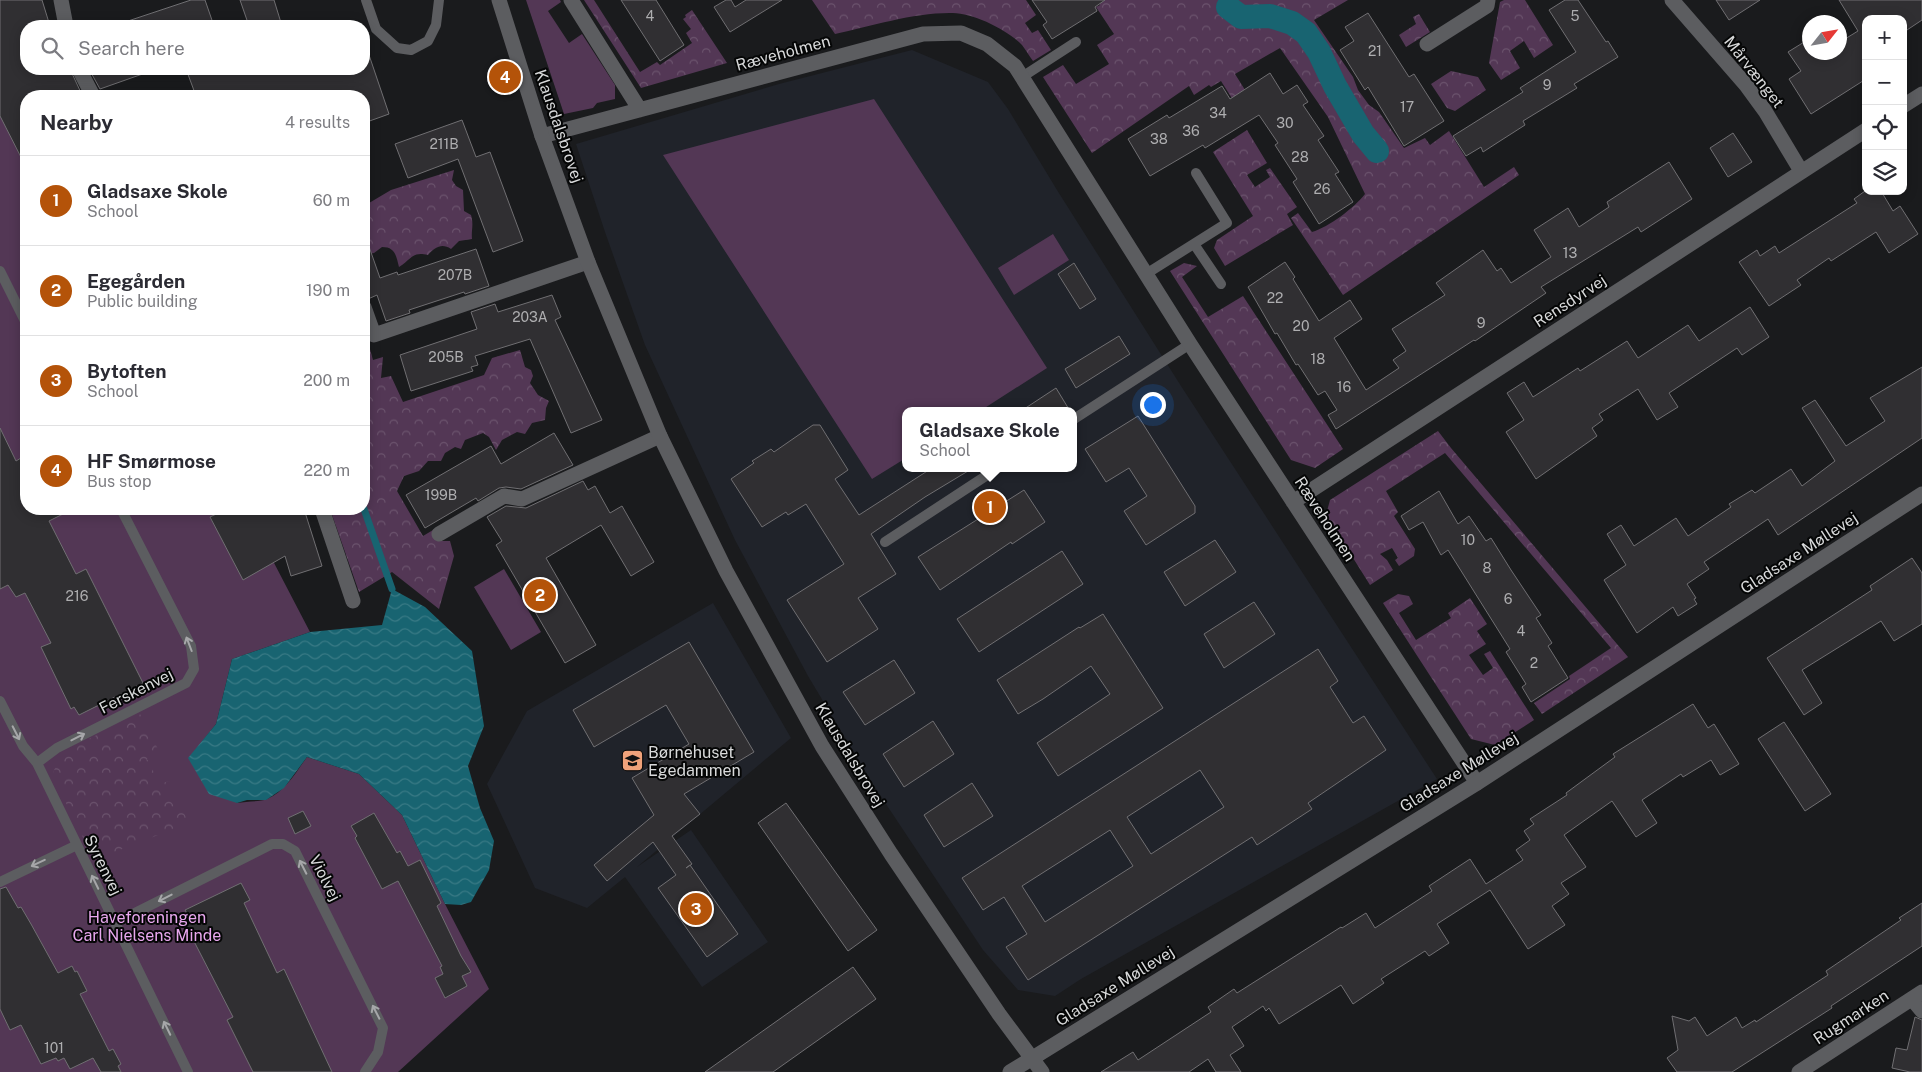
<!DOCTYPE html>
<meta charset="utf-8">
<style>
:root{--surface:#fff;--page:#f2f2f3;--text:#2b2b33;--muted:#7c7c81;--line:#e1e1e2;--accent:#b45309}
body{margin:0;font-family:"Public Sans",sans-serif;background:var(--page);color:var(--text)}
.controls{position:absolute;right:15px;top:15px;display:grid;overflow:hidden;border-radius:10px;box-shadow:0 2px 12px #0003}
.controls button{width:45px;height:45px;display:grid;place-items:center;padding:0;border:0;border-bottom:1px solid var(--line);background:var(--surface);color:var(--text);font:25px sans-serif}
.compass{position:absolute;left:1802px;top:15px;width:45px;height:45px;border-radius:50%;background:var(--surface);box-shadow:0 2px 12px #0003;rotate:59deg}
.you{position:absolute;left:1152px;top:404px;width:18px;height:18px;margin:-12px;border:4px solid #fff;border-radius:50%;background:#1a73e8;box-shadow:0 0 0 8px #1a73e833}
.badge{display:grid;place-items:center;width:32px;height:32px;border-radius:50%;background:var(--accent);color:#fff;font-size:16px;font-weight:700}
.pin{position:absolute;translate:-50% -50%;border:2px solid #fff;box-shadow:0 1px 5px #0006}
.popup{position:absolute;left:902px;top:407px;width:175px;height:65px;box-sizing:border-box;display:grid;place-content:center;border-radius:10px;background:var(--surface);filter:drop-shadow(0 1px 4px #0005);font-size:16px;white-space:nowrap;color:var(--muted)}
.popup b{font-size:19px;color:var(--text)}
.popup::after{content:'';position:absolute;left:50%;top:100%;margin-left:-10px;border:10px solid transparent;border-top-color:var(--surface)}
.list{margin:0;padding:0;list-style:none}
h2{display:flex;justify-content:space-between;align-items:center;height:65px;margin:0;padding:0 20px;font-size:21px}
h2 small{font-size:16px;font-weight:400;color:var(--muted)}
.list li{display:grid;grid-template-columns:32px 1fr auto;gap:15px;align-items:center;box-sizing:border-box;height:90px;padding:0 20px;border-top:1px solid var(--line)}
.list b{display:block;font-size:19px;white-space:nowrap}
.list p{margin:0;font-size:16px;white-space:nowrap;color:var(--muted)}
.list em{font-size:16px;font-style:normal;color:var(--muted)}
.icon{flex:none;width:28px;height:28px;fill:none;stroke:currentColor;stroke-width:2;stroke-linecap:round;stroke-linejoin:round}
.map{position:relative;flex:none;width:1922px;height:1072px;overflow:hidden}
.search{position:absolute;background:var(--surface);box-shadow:0 2px 12px #0003;left:20px;top:20px;width:350px;height:55px;display:flex;align-items:center;gap:12px;box-sizing:border-box;padding:0 18px;border-radius:20px;color:var(--muted);font-size:19px}
.panel{position:absolute;background:var(--surface);box-shadow:0 2px 12px #0003;left:20px;top:90px;width:350px;height:425px;border-radius:20px}
.map>svg:first-child{display:block}
.built{fill:#20232a;fill-rule:evenodd}
.green{fill:#533755}
.park{fill:url(#park-crowns)}
.water{fill:url(#water-waves)}
.lines{fill:none;stroke-linecap:round;stroke-linejoin:round}
.stream{stroke:#186471;stroke-width:7}
.canal{stroke:#186471;stroke-width:24}
.building{fill:#302f32;stroke:#706f72;fill-rule:evenodd}
.service{stroke:#5c5d60;stroke-width:10}
.minor{stroke:#5c5d60;stroke-width:15}
.tertiary{stroke:#5c5d60;stroke-width:15}
.oneway{stroke:#a6a7a9}
.labels{text-anchor:middle;dominant-baseline:central;stroke-width:4;stroke-linejoin:round;paint-order:stroke}
.number-label{font-size:14px;fill:#aeaeb0}
.street-label{font-size:16px;fill:#d8d9da;stroke:#050606}
.poi-label{font-size:16px;fill:#d8d9da;stroke:#050606;text-anchor:start}
.park-label{font-size:16px;fill:#e8a7ee;stroke:#050606}
</style>
<div class="map">
<svg width="1922" height="1072" viewBox="0 0 1922 1072">
<defs>
<pattern id="park-crowns" width="20" height="18" patternUnits="userSpaceOnUse" patternTransform="scale(1.25)"><rect width="20" height="18" fill="#533755"/><path d="M2 6a3 3 0 1 1 6 0M12 15a3 3 0 1 1 6 0" fill="none" stroke="#6b536d"/></pattern>
<pattern id="water-waves" width="16" height="10" patternUnits="userSpaceOnUse" patternTransform="scale(1.25)"><rect width="16" height="10" fill="#186471"/><path d="M0 5q4-4 8 0t8 0" fill="none" stroke="#397a85"/></pattern>
</defs>
<rect width="100%" height="100%" fill="#1a1b1d"/>
<path class="built" d="M912,50L988,82L1008,109L1057,190L1181,386L1437,779L1081,979L1055,996L1018,990L983,950L874,786L808,676L735,540L645,345L605,232L576,144L779,84ZM906,411H1074V468H906Z
M713,603L791,738L637,867L691,830L768,942L702,987L625,877L587,908L535,888L487,784L527,711Z"/>
<path class="green" d="M526,0H560L561,2L548,11L569,43L582,34L615,85V99L597,103L593,108L564,114Z
M0,31L34,96H26V509H246L310,632L232,659L216,724L189,758L237,803C246,801 260,802 267,799C286,791 296,772 307,757L359,774L402,815L445,904L489,989L398,1072H0Z
M874,99L1047,368L980,411H906V458L872,479L663,155Z
M1053,234L1069,260L1014,295L998,268Z
M504,569L541,632L511,650L474,587Z"/>
<path class="park" d="M584,0H594L640,72L657,62L660,65L692,43L686,33L691,29L683,19L686,17L685,15L692,10L727,63L641,88Z
M812,0H1026L1036,15L1025,23L1032,33L1038,30L1051,50L1033,61C1029,56 1026,50 1022,45C1008,30 973,13 953,13C916,12 871,26 835,34Z
M1098,0H1348L1314,20L1353,77L1358,90L1369,105L1379,112L1404,148L1425,138L1430,145L1449,131L1484,187L1514,167L1519,175L1343,295L1291,218L1298,213L1312,232C1329,227 1354,208 1365,194L1328,117L1280,48L1235,74L1257,109L1245,119L1221,81L1211,87L1209,85L1194,95L1189,86L1092,153L1043,77L1063,65L1076,84L1109,64L1097,45L1114,34L1096,7L1100,5Z
M1504,0H1525L1553,45L1534,58L1524,41L1510,51L1520,68L1501,80L1489,63L1500,2Z
M1419,14L1430,32L1406,47L1399,35L1416,24L1413,17Z
M1451,71L1478,77L1486,90L1455,111L1447,108L1431,84Z
M1247,130L1267,163L1247,175L1255,187L1270,177L1266,170L1270,168L1297,207L1287,214L1293,225L1225,266L1214,248L1217,240L1253,216L1213,152Z
M454,170L452,180L456,186L463,190L464,211L471,215C474,225 471,230 472,239L459,241L451,249C442,243 435,247 428,255C412,251 412,259 399,267C396,255 395,247 382,247L374,253L364,255V206L391,190Z
M1184,263L1197,266L1182,277L1208,317L1243,296L1343,449L1315,468L1291,460L1170,271Z
M364,328L373,360L383,357L381,378L391,376L403,402L484,375L492,358L520,350L525,367L531,370L533,376L530,383L538,395L549,401L546,408L545,420L532,423L525,434L517,432L502,440L496,450L489,437L483,433L465,440L461,449L455,447L445,453L441,461H428L419,471L404,476L397,491L423,536L433,530L441,541H450L454,556L439,609L392,572L359,592L330,509H364Z
M1438,431L1451,448L1628,657L1542,714L1534,703L1570,679L1569,676L1611,648L1445,453L1386,491L1398,512L1394,516L1415,549L1414,556L1399,566L1395,560L1398,558L1392,548L1380,554L1387,560L1393,570L1370,585L1326,515L1330,500Z
M1398,594L1409,596L1413,604L1399,613L1416,640L1451,618L1448,613L1470,598L1487,624L1477,631L1486,644L1469,655L1483,675L1493,668L1484,654L1490,651L1534,720L1495,745L1471,739L1383,603Z
M140,714L159,751L147,759L160,784L169,781L189,823L94,860L52,775L62,752Z"/>
<path class="water" d="M392,589L425,607L472,651L484,726L468,766L480,808L494,841L489,870L471,902L461,905L445,904L402,815L359,774L307,757L284,788L266,800H247L237,803L209,794L188,758L216,724L232,659L310,632L382,625Z"/>
<g class="lines">
<path class="stream" d="M364,509L392,589"/>
<path class="canal" d="M1228,7L1241,17L1270,16L1292,23L1306,33L1319,52L1335,86L1363,134L1377,151"/>
</g>
<path class="building" d="M0,0H42L50,26H26V69H70L82,95L26,96V167L0,116Z
M191,0H205L214,26H122V23Z
M240,0H274L282,26H249Z
M621,0H656L684,45L660,61Z
M726,0H731L735,7L746,0H782L730,32L714,7Z
M1032,0H1105L1095,7L1097,11L1052,39L1043,25L1047,22Z
M1565,0H1578L1606,42L1608,41L1618,57L1574,84L1577,88L1523,121L1525,125L1500,141L1483,152L1481,147L1466,156L1453,136L1523,92L1520,88L1576,52L1549,10Z
M1716,0H1760L1729,20Z
M1839,0H1922V20L1904,32L1903,19H1866V79L1811,114L1789,79L1801,71L1788,52L1809,39L1810,52H1817L1819,55L1823,52H1840V42L1858,31Z
M1368,13L1409,77L1414,74L1444,121L1404,146L1368,87L1365,90L1340,50L1354,41L1345,27Z
M364,49H367L389,114L364,123V96H196L186,69H364Z
M89,69H150L151,71L100,89Z
M1270,73L1283,94L1297,85L1308,102L1303,105L1324,136L1318,140L1339,172L1335,174L1353,202L1319,224L1293,182L1297,179L1275,145L1278,143L1259,115L1205,148L1203,145L1150,176L1128,139L1167,115L1169,118L1222,86L1230,99Z
M462,120L476,157L490,152L523,241L493,252L458,159L408,178L395,144Z
M1733,133L1752,162L1728,177L1710,148Z
M1669,162L1692,199L1641,232L1638,227L1541,287L1546,293L1475,341L1474,340L1336,429L1328,415L1337,410L1325,391L1318,395L1298,364L1296,365L1277,333L1275,334L1248,287L1285,262L1295,277L1293,279L1319,321L1350,300L1362,319L1334,338L1366,390L1399,368L1393,360L1406,351L1392,329L1445,295L1436,283L1483,250L1497,271L1501,268L1511,283L1551,257L1534,230L1568,208L1579,227L1609,207L1607,202Z
M1865,191H1881L1893,211L1900,206L1918,234L1889,253L1876,232L1831,261L1829,258L1797,280L1801,285L1769,306L1739,262L1757,250L1760,256L1775,246L1779,253L1857,203L1854,199Z
M364,238H366L380,278L397,272L398,275L476,249L489,286L465,294L464,292L409,310L410,313L386,321L377,295L368,299L364,298Z
M1074,263L1096,299L1080,309L1058,274Z
M552,295L561,317L555,320L602,420L571,433L530,339L475,356L478,365L471,367L473,371L411,391L400,355L477,329L471,312L495,304L498,312Z
M1750,307L1769,337L1742,355L1737,348L1669,393L1678,407L1657,420L1638,389L1599,414L1603,420L1592,428L1597,436L1536,479L1506,432L1524,420L1507,393L1524,382L1533,397L1578,368L1580,371L1627,341L1638,358L1688,325L1699,341Z
M1119,336L1130,354L1076,388L1065,369Z
M1922,367V438L1778,535L1768,519L1704,562L1709,569L1687,584L1696,598L1694,599L1697,604L1678,616L1673,607L1637,633L1604,580L1626,565L1607,534L1621,525L1634,546L1676,518L1688,536L1731,507L1729,504L1752,490L1755,493L1791,469L1802,486L1835,461L1802,408L1815,400L1846,446L1885,421L1870,398Z
M1056,388L1070,411H1021Z
M1138,416L1195,506V513L1146,545L1124,511L1147,496L1129,468L1106,482L1085,449Z
M813,425H820L848,470L835,479L859,515L932,468H973L925,497L871,534L896,574L858,598L878,629L827,662L787,600L844,564L806,504L788,515L786,512L762,527L731,479L754,463L752,461L771,449L774,452Z
M0,428L16,461L21,458L26,468V509H73L49,521L76,574L86,569L143,683L79,715L74,707L71,709L41,647L51,643L25,593L16,597L8,585L0,589Z
M554,433L573,465L521,489L506,487L499,488L478,501L476,498L425,528L406,495L491,446L501,464Z
M583,481L588,490L595,486L610,513L622,506L654,562L631,576L601,525L546,558L596,645L565,663L496,545L502,541L487,517L506,506L526,508Z
M1024,490L1045,522L1012,544L1011,542L940,590L918,557Z
M1439,491L1458,524L1469,516L1486,541L1491,538L1511,570L1541,615L1536,618L1552,643L1548,646L1568,678L1531,702L1522,687L1526,684L1506,652L1510,649L1448,550L1441,555L1423,522L1409,530L1401,516Z
M227,509H304L322,566L291,576L285,556L243,580L210,517Z
M1215,540L1236,572L1185,606L1164,572Z
M1062,551L1083,584L979,652L957,619Z
M1912,558L1922,573V624L1894,641L1881,621L1802,670L1822,703L1804,715L1767,658L1872,590L1870,586Z
M1254,602L1275,634L1224,668L1204,634Z
M1103,614L1163,708L1058,776L1037,743L1110,694L1091,666L1043,699L1018,714L997,680L1079,627L1080,628Z
M689,642L754,752L684,794L700,814L672,836L692,864L686,868L690,865L738,934L707,957L658,888L676,875L653,842L607,881L594,865L654,815L632,778L689,744L666,705L594,747L573,710Z
M1318,649L1338,681L1330,687L1353,723L1364,716L1386,750L1308,803L1312,809L1257,845L1252,837L1028,980L1006,947L1027,934L1004,897L983,910L962,878ZM1200,770L1224,807L1151,854L1127,817ZM1110,830L1133,866L1045,922L1022,886Z
M894,660L915,693L865,725L843,692Z
M1693,704L1708,728L1714,724L1739,764L1720,775L1711,760L1683,777L1681,774L1642,800L1657,823L1636,837L1612,801L1564,835L1586,867L1561,883L1569,894L1552,906L1565,925L1528,949L1490,890L1437,924L1449,943L1429,956L1425,951L1381,979L1384,983L1353,1004L1341,985L1279,1024L1269,1008L1266,1011L1263,1006L1232,1027L1244,1046L1230,1055L1241,1072H1216L1208,1059L1189,1072H1101L1133,1052L1138,1060L1211,1012L1208,1007L1234,989L1237,993L1341,927L1342,928L1366,913L1375,928L1432,891L1429,886L1470,859L1486,884L1523,860L1516,850L1530,840L1524,831L1534,824L1530,819L1567,795L1566,793L1615,757L1613,754Z
M933,721L954,754L904,787L883,754Z
M1784,722L1831,794L1805,811L1758,739Z
M972,783L993,816L944,847L924,815Z
M786,803L877,930L848,951L758,823Z
M303,811L311,826L295,834L288,818Z
M374,813L397,853L400,851L408,866L420,860L441,903L437,906L461,956L471,972L462,976L467,986L445,998L435,978L443,974L440,967L442,966L398,881L382,889L355,838L357,836L351,826Z
M241,883L250,900L244,903L277,973L284,969L332,1072H253L227,1020L233,1017L183,920L189,917L185,910Z
M6,887L18,908L21,907L31,924L58,973L72,966L75,972L77,971L87,991L80,994L109,1051L113,1049L121,1064L118,1066L121,1072H101L93,1058L70,1069L64,1058L58,1061L56,1058L41,1064L21,1025L10,1030L0,1009V889Z
M1922,903V946L1831,1006L1832,1008L1732,1072H1677L1667,1058L1678,1050L1672,1016L1689,1021L1695,1017L1707,1036L1736,1017L1742,1028L1755,1020L1756,1022L1828,975L1826,971L1901,920L1899,918Z
M853,967L876,999L773,1072H705Z
M1915,1017L1922,1020V1072H1910L1892,1068L1896,1048L1907,1050Z"/>
<g class="lines">
<path class="service" d="M366,0L376,29L397,48L411,50L428,41L436,25L439,0
M1022,77L1076,42
M1194,244L1221,284
M0,271L26,323
M1146,274L1227,223L1196,173
M1074,419L1190,344
M885,542L998,468
M0,701L23,746L37,763L188,1072
M37,763L57,748L186,683L194,669L191,646L121,509
M0,882L77,845
M115,923L272,844H283L295,851L383,1028L378,1052L365,1072"/>
<path class="minor" d="M61,0L66,26
M571,0L640,110
M1672,0L1746,85L1765,111L1801,171
M1427,44L1487,6L1488,0
M79,69L93,96
M1903,106L1922,94
M542,136L923,34L961,33L987,44L1015,66L1190,344L1477,783
M364,307L374,335L588,262
M1293,502L1866,130
M322,509L353,601
M439,534L504,496L522,499L660,436
M1912,999L1922,1011
M1799,1072L1922,992"/>
<path class="tertiary" d="M499,0L542,136L588,262L660,436L726,571L822,746L891,854L999,1014L1042,1072
M1010,1072L1477,783L1922,494"/>
</g>
<defs><path id="oneway-shaft" d="M-6 0H5M1.5-3L5.5 0L1.5 3" fill="none" stroke-width="1.6" stroke-linecap="round" stroke-linejoin="round" transform="scale(1.25)"/></defs>
<g class="oneway">
<use href="#oneway-shaft" transform="translate(189 644) rotate(-111)"/>
<use href="#oneway-shaft" transform="translate(16 733) rotate(63)"/>
<use href="#oneway-shaft" transform="translate(78 737) rotate(-27)"/>
<use href="#oneway-shaft" transform="translate(38 863) rotate(155)"/>
<use href="#oneway-shaft" transform="translate(303 867) rotate(-117)"/>
<use href="#oneway-shaft" transform="translate(95 882) rotate(-116)"/>
<use href="#oneway-shaft" transform="translate(165 898) rotate(153)"/>
<use href="#oneway-shaft" transform="translate(376 1012) rotate(-117)"/>
<use href="#oneway-shaft" transform="translate(167 1028) rotate(-116)"/>
</g>
<defs>
<symbol id="school-square" viewBox="-11 -11 22 22"><rect x="-9" y="-9" width="18" height="18" rx="4" fill="#f0a27a" stroke="#050606"/><path d="M0-5L7-2L0 1L-7-2ZM-4 1L0 2.5L4 1V4Q0 6-4 4Z" fill="#111"/></symbol>
</defs>
<g fill-rule="evenodd">
<use href="#school-square" x="620" y="748" width="25" height="25"/>
</g>
<g class="labels">
<g class="number-label">
<text x="650" y="16">4</text>
<text x="1575" y="16">5</text>
<text x="1375" y="51">21</text>
<text x="1547" y="85">9</text>
<text x="1407" y="107">17</text>
<text x="1218" y="113">34</text>
<text x="1285" y="123">30</text>
<text x="1191" y="131">36</text>
<text x="1159" y="139">38</text>
<text x="444" y="144">211B</text>
<text x="1300" y="157">28</text>
<text x="1322" y="189">26</text>
<text x="1570" y="253">13</text>
<text x="455" y="275">207B</text>
<text x="1275" y="298">22</text>
<text x="530" y="317">203A</text>
<text x="1481" y="323">9</text>
<text x="1301" y="326">20</text>
<text x="446" y="357">205B</text>
<text x="1318" y="359">18</text>
<text x="1344" y="387">16</text>
<text x="441" y="495">199B</text>
<text x="1468" y="540">10</text>
<text x="1487" y="568">8</text>
<text x="77" y="596">216</text>
<text x="1508" y="599">6</text>
<text x="1521" y="631">4</text>
<text x="1534" y="663">2</text>
<text x="54" y="1048">101</text>
</g>
<g class="street-label">
<text transform="translate(783 53) rotate(-15)">Ræveholmen</text>
<text transform="translate(1754 72) rotate(52)">Mårvænget</text>
<text transform="translate(559 126) rotate(71)">Klausdalsbrovej</text>
<text transform="translate(1570 301) rotate(-33)">Rensdyrvej</text>
<text transform="translate(1325 519) rotate(57)">Ræveholmen</text>
<text transform="translate(1799 553) rotate(-33)">Gladsaxe Møllevej</text>
<text transform="translate(136 691) rotate(-27)">Ferskenvej</text>
<text transform="translate(850 755) rotate(59)">Klausdalsbrovej</text>
<text transform="translate(1459 772) rotate(-32)">Gladsaxe Møllevej</text>
<text transform="translate(103 865) rotate(64)">Syrenvej</text>
<text transform="translate(325 878) rotate(63)">Violvej</text>
<text transform="translate(1115 986) rotate(-32)">Gladsaxe Møllevej</text>
<text transform="translate(1851 1017) rotate(-33)">Rugmarken</text>
</g>
<g class="poi-label">
<text x="648" y="752">Børnehuset<tspan x="648" dy="18">Egedammen</tspan></text>
</g>
<g class="park-label">
<text x="147" y="917">Haveforeningen<tspan x="147" dy="18">Carl Nielsens Minde</tspan></text>
</g>
</g>
</svg>
<div class="controls">
<button>+</button>
<button>−</button>
<button><svg class="icon" aria-label="locate" viewBox="0 0 24 24"><circle cx="12" cy="12" r="6"/><path d="M12 2v4M12 18v4M2 12h4M18 12h4"/></svg></button>
<button><svg class="icon" aria-label="layers" viewBox="0 0 24 24"><path d="M12 4l9 5-9 5-9-5zM3 14l9 5 9-5"/></svg></button>
</div>
<svg class="compass" viewBox="-18 -18 36 36"><path d="M0-13l5 13h-10z" fill="#e53935"/><path d="M0 13l5-13h-10z" fill="#7c7c81"/></svg>
<div class="you"></div>
<div class="pin badge" style="left:990px;top:507px">1</div>
<div class="popup"><b>Gladsaxe Skole</b>School</div>
<div class="pin badge" style="left:540px;top:595px">2</div>
<div class="pin badge" style="left:696px;top:909px">3</div>
<div class="pin badge" style="left:505px;top:77px">4</div>
<div class="search"><svg class="icon" aria-label="search" viewBox="0 0 24 24"><circle cx="10" cy="10" r="6"/><path d="M15 15l6 6"/></svg>Search here</div>
<section class="panel">
<h2>Nearby<small>4 results</small></h2>
<ul class="list">
<li><span class="badge">1</span><div><b>Gladsaxe Skole</b><p>School</p></div><em>60 m</em></li>
<li><span class="badge">2</span><div><b>Egegården</b><p>Public building</p></div><em>190 m</em></li>
<li><span class="badge">3</span><div><b>Bytoften</b><p>School</p></div><em>200 m</em></li>
<li><span class="badge">4</span><div><b>HF Smørmose</b><p>Bus stop</p></div><em>220 m</em></li>
</ul>
</section>
</div>
